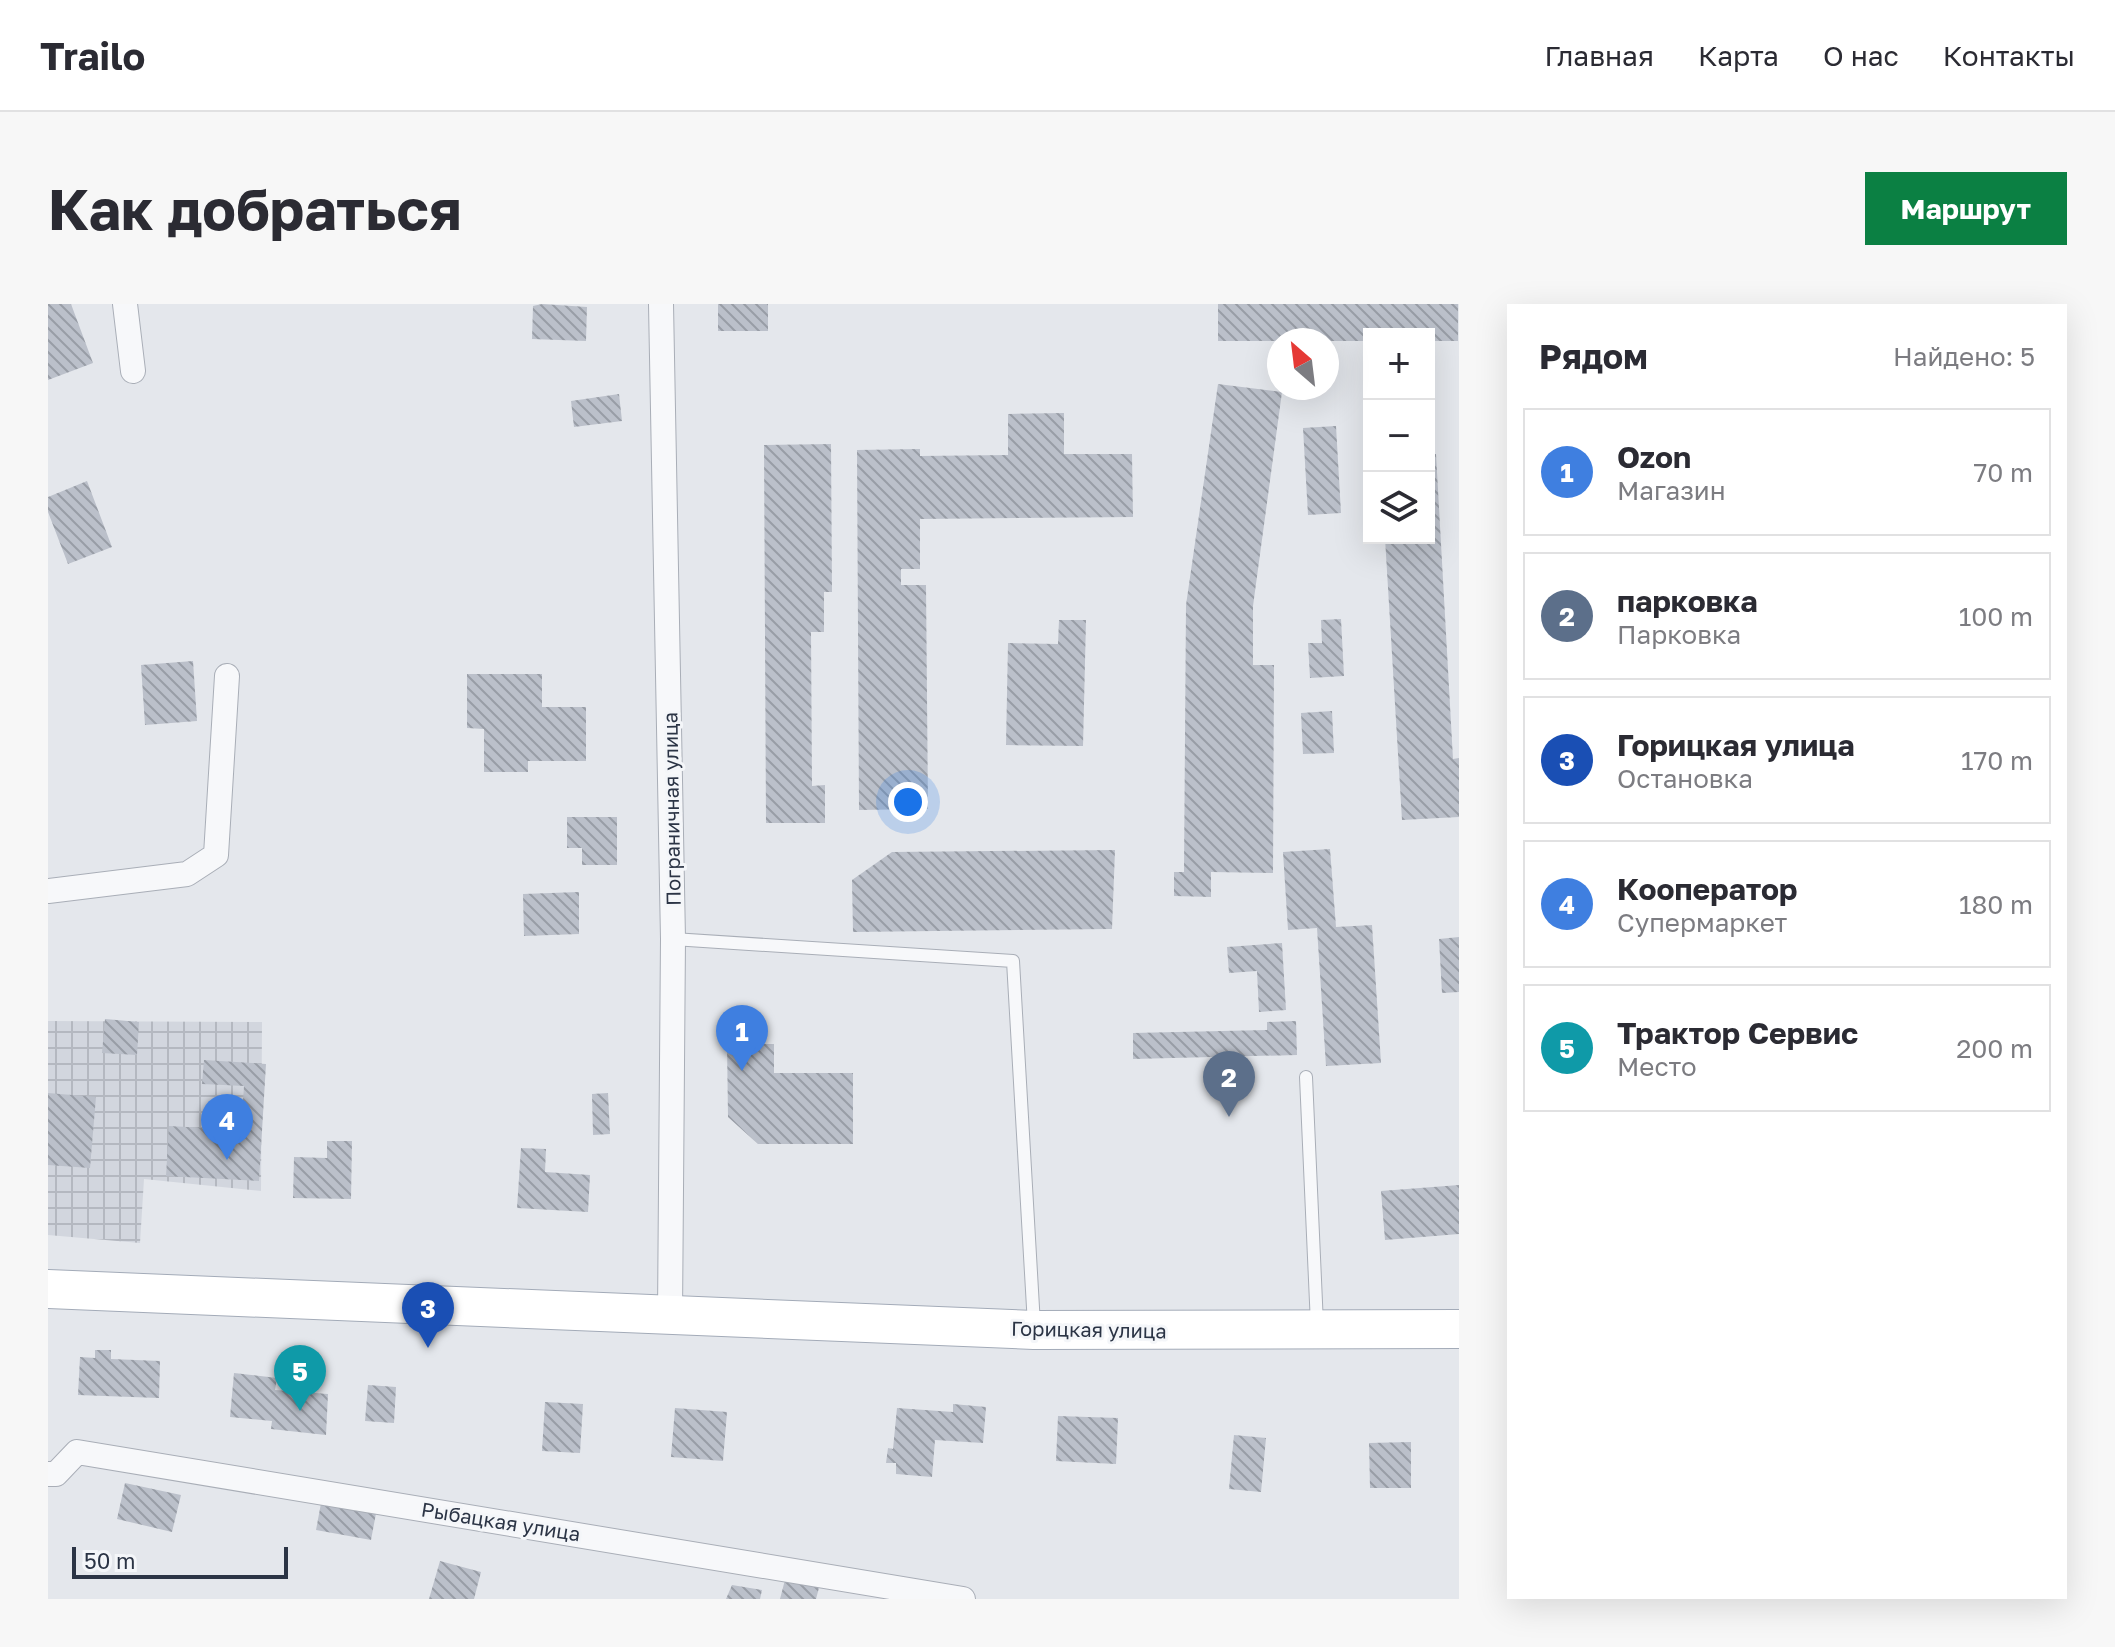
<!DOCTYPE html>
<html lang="ru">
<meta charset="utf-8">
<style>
:root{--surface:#fff;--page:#f7f7f7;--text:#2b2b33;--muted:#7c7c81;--line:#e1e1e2;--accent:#0b8043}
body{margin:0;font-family:"Golos Text",sans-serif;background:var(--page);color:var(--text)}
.controls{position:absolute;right:24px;top:24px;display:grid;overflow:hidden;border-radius:0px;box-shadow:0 8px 32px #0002}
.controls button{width:72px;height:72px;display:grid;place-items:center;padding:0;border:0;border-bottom:2px solid var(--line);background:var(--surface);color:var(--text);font:40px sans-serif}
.compass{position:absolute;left:1219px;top:24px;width:72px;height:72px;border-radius:50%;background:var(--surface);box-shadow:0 8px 32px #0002;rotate:332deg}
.scale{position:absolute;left:24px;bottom:20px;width:216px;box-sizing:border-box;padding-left:8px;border:4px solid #2b3445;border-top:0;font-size:22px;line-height:28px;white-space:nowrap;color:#2b3445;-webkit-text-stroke:6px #f4f6f9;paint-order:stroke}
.you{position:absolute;left:860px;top:498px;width:28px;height:28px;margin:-20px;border:6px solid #fff;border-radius:50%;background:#1a73e8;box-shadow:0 0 0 12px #1a73e833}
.badge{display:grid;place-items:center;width:52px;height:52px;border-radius:50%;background:var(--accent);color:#fff;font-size:26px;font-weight:700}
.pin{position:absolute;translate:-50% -66px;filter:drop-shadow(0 2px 4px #0008)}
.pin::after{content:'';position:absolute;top:42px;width:28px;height:24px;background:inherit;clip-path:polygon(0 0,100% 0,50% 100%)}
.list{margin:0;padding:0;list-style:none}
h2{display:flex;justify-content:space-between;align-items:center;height:104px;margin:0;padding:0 32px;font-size:34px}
h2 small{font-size:26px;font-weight:400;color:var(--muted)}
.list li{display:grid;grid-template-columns:52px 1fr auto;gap:24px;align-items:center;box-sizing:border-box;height:128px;margin:0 16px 16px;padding:0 16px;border:2px solid var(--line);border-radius:0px}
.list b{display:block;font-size:30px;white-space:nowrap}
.list p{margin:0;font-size:26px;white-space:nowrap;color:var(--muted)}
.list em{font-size:26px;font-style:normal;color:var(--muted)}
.icon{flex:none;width:44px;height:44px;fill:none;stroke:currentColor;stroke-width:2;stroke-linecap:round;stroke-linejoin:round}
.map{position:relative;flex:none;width:1411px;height:1295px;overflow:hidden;border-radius:0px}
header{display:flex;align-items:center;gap:48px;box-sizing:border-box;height:112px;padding:0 40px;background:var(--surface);border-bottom:2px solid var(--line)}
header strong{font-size:38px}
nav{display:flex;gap:44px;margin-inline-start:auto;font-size:28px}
.intro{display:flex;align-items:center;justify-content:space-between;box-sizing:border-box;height:192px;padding:0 48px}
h1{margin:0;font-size:56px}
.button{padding:20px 36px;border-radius:0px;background:var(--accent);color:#fff;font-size:28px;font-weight:700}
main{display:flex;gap:48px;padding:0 48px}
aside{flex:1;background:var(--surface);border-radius:0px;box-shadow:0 8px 32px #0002}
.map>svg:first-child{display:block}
.industrial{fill:url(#industrial-grid)}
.building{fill:url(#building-back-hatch)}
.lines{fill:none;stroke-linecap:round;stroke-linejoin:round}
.service-casing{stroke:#a9aeb7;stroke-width:14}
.minor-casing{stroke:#a9aeb7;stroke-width:26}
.primary-casing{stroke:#a3abb8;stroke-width:40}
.service{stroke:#f7f8fa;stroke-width:12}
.minor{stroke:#f7f8fa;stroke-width:24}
.primary{stroke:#fff;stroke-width:38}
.labels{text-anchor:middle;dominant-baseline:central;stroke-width:6;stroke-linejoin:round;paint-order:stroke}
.street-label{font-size:20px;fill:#2b3445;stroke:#f4f6f9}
</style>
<header>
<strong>Trailo</strong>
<nav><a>Главная</a><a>Карта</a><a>О нас</a><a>Контакты</a></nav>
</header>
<div class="intro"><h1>Как добраться</h1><a class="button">Маршрут</a></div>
<main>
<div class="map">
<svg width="1411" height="1295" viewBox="0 0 1411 1295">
<defs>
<pattern id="industrial-grid" width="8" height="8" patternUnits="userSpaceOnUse" patternTransform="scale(2)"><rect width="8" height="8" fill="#d2d6de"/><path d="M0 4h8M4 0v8" fill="none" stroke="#b4b8c0"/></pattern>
<pattern id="building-back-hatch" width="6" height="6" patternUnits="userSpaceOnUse" patternTransform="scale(2)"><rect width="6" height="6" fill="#bbc0ca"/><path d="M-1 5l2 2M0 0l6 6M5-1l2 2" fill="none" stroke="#989da6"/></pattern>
</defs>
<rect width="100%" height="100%" fill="#e4e7ec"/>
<path class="industrial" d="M0,717L214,718L213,887L96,875L92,939L0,931Z"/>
<path class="building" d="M0,0H23L45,59L0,76Z
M494,0L539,3L538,37L484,35L485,2Z
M670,0H720V27H670Z
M1170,0H1410V37H1381V30H1321V37H1170Z
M1170,80L1234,88L1205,302V361H1226L1225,569L1163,568V593L1126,592V568H1136L1138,301Z
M571,90L574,117L526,123L523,97Z
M1016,109V150H1084L1085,213L872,215V265H853V281H878L880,505L811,506L809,146L872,145V152L960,151V110Z
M1288,122L1293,209L1260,211L1255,124Z
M783,140L784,288H776V328H763L764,482L777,481V519H718L716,141Z
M1381,150H1388L1405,455L1411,454V513L1354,516L1337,234H1381Z
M39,177L64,243L20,260L0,208V193Z
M1293,315L1296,372L1262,374L1260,339H1274L1273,316Z
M1011,316H1038L1035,442L958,441L960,339L1010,340Z
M145,357L149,417L97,421L93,361Z
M419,370H494V403H538V457H480V468H436V425L419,424Z
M1284,407L1286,449L1255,450L1253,409Z
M519,513H569V561H534V544H519Z
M1282,545L1288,623L1324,621L1333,759L1278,762L1269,624L1240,626L1235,548Z
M1067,546L1064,625L805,628L804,576L844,548Z
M531,588V630L476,632L475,590Z
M1411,633V688L1394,689L1391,635Z
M1234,639L1238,706L1211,708L1209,667L1181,669L1179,643Z
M57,715L91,718L89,751L54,749Z
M1248,717L1249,751L1085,755V729L1219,726V718Z
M679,740H726V769H805V840H710L680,813Z
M156,756L218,760L211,877L118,872L121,822L193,826L196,782L154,780Z
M0,789L48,793L42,864L0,861Z
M560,789L562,830L545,831L544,790Z
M279,837H304L303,895L245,894L246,853L279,854Z
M473,844L498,845L497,868L542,871L540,908L469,904Z
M1411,881V930L1337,936L1333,887Z
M47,1046H63V1055L112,1057L111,1094L30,1091L32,1053L47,1054Z
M186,1069L229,1074L227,1086L280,1090L278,1131L223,1125L224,1117L182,1113Z
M320,1081L348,1083L346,1119L317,1117Z
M497,1098L535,1100L532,1149L494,1147Z
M905,1100L938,1103L935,1139L887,1136L884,1173L848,1170V1159H838L840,1144L845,1145L849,1104L905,1108Z
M627,1104L679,1108L675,1157L623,1153Z
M1010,1112L1070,1114L1068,1160L1008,1157Z
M1186,1131L1218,1134L1213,1188L1181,1185Z
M1363,1138V1184H1322L1321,1139Z
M77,1179L133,1191L124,1228L69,1215Z
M274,1194L329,1204L323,1236L268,1226Z
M392,1257L433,1268L426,1295H381Z
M738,1272L772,1280L768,1295H732Z
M684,1281L714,1286L712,1295H678Z"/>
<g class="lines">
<defs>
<path id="service" d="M625,635L965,657L986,1021
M1258,773L1269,1021"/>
<path id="minor" d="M77,0L85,67
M613,0L625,635L622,1010
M0,587L139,570L168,551L179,372
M0,1170H8L29,1148L915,1295"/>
<path id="primary" d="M0,985L986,1026L1411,1025"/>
</defs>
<use href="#service" class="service-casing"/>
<use href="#minor" class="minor-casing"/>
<use href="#primary" class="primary-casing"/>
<use href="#service" class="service"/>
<use href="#minor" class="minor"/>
<use href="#primary" class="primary"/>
</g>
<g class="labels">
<g class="street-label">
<text transform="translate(623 505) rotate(-91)">Пограничная улица</text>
<text transform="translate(1041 1025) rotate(1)">Горицкая улица</text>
<text transform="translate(453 1217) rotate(9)">Рыбацкая улица</text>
</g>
</g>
</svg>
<div class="controls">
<button>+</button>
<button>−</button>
<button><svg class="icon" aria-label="layers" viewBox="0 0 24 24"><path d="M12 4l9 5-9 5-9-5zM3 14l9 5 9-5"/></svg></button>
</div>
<svg class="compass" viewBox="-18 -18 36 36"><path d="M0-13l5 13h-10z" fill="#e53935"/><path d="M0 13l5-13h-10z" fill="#7c7c81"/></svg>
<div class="scale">50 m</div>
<div class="you"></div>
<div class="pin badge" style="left:694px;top:767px;background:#3f7fe0">1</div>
<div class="pin badge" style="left:1181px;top:813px;background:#5c6f8a">2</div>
<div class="pin badge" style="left:380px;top:1044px;background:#1a4fb4">3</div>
<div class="pin badge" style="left:179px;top:856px;background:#3f7fe0">4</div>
<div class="pin badge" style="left:252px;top:1107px;background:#0f9aa8">5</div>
</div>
<aside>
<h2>Рядом<small>Найдено: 5</small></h2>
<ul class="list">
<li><span class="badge" style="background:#3f7fe0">1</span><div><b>Ozon</b><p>Магазин</p></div><em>70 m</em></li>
<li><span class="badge" style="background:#5c6f8a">2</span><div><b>парковка</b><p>Парковка</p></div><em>100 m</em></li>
<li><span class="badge" style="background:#1a4fb4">3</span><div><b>Горицкая улица</b><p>Остановка</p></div><em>170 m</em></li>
<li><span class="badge" style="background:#3f7fe0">4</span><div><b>Кооператор</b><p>Супермаркет</p></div><em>180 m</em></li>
<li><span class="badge" style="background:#0f9aa8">5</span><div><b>Трактор Сервис</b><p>Место</p></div><em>200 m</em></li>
</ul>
</aside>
</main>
